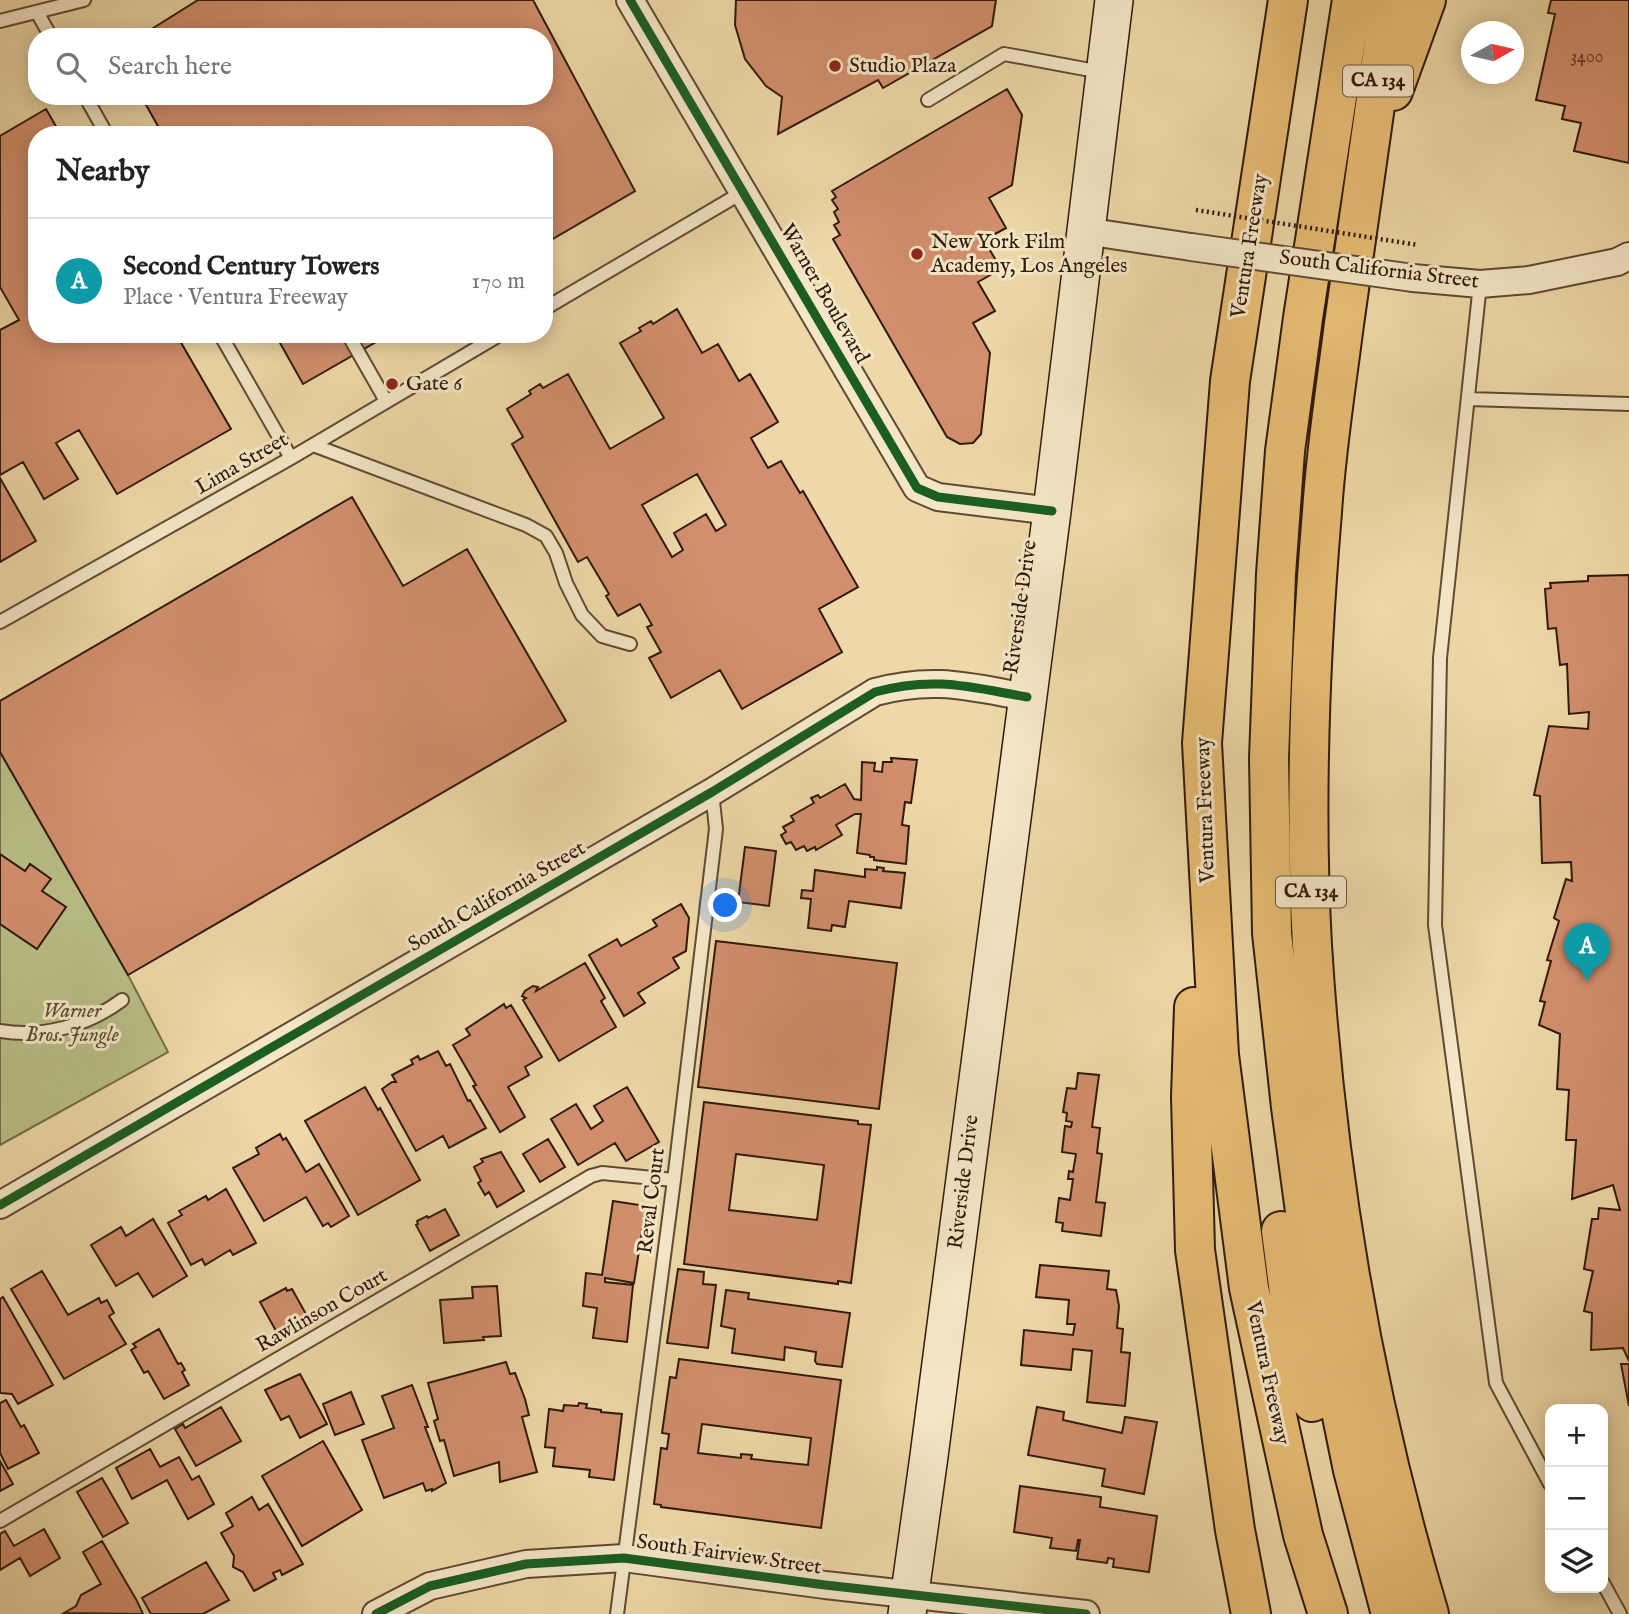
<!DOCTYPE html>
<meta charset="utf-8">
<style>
:root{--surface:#fff;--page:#f6f6f6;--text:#222;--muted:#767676;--line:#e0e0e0;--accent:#8f2418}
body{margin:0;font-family:"IM FELL English",serif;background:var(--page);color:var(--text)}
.controls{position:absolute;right:21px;bottom:21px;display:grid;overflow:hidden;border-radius:14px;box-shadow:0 4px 18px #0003}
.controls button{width:63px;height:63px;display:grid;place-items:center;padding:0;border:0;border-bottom:2px solid var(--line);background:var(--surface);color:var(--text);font:35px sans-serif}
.compass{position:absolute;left:1461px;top:21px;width:63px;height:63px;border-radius:50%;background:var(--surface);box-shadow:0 4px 18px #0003;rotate:82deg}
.you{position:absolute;left:726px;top:906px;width:24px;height:24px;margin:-18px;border:5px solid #fff;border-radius:50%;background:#1a73e8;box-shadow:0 0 0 10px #1a73e833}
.badge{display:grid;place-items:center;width:46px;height:46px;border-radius:50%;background:var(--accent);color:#fff;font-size:23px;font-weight:700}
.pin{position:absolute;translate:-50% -58px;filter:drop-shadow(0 2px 4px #0008)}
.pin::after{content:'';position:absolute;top:37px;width:24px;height:21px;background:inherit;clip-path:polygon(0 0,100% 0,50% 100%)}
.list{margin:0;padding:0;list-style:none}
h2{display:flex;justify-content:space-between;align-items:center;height:91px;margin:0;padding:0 28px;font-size:30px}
h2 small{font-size:23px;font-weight:400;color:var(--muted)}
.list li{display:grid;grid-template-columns:46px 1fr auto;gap:21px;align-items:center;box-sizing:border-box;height:126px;padding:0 28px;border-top:2px solid var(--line)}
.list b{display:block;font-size:26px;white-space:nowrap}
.list p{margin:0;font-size:23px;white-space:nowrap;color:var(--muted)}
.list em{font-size:23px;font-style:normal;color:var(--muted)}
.icon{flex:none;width:38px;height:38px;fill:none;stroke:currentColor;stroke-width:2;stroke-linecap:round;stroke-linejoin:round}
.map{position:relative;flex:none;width:1629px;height:1614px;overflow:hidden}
.search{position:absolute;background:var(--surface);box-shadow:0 4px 18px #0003;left:28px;top:28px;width:525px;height:77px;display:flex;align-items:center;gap:18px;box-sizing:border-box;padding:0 24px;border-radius:28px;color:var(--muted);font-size:26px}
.panel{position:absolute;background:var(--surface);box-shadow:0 4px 18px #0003;left:28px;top:126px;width:525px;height:217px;border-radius:28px}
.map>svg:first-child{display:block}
.green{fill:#b9bf87;stroke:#746c4a;stroke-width:2}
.building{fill:#d28f6d;stroke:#30190c;stroke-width:2;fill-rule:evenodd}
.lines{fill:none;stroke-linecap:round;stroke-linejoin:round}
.lane-casing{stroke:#604933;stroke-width:16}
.street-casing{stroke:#604933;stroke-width:30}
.secondary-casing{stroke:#30190c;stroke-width:40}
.highway-casing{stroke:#30190c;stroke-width:42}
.lane{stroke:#f4e6c6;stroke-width:12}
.street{stroke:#f4e6c6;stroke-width:26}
.secondary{stroke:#f4e6c6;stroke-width:37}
.highway{stroke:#e7bc74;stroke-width:38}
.street-bridge-casing{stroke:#604933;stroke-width:30;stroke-linecap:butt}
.path-bridge{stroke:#30190c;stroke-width:4.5;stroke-dasharray:2 3.5;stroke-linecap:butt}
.street-bridge{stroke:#f4e6c6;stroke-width:26}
.cycleway-casing{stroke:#f4e6c6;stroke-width:13}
.cycleway{stroke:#1b5e20;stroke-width:9}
.poi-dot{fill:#8f2418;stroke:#f4e6c6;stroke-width:2.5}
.labels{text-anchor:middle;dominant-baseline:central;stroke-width:6;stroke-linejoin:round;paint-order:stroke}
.number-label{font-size:18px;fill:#583624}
.shield{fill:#f4e6c6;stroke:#6b5644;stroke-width:2}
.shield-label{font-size:19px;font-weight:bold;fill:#30190c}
.poi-label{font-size:21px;fill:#30190c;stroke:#f4e6c6;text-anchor:start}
.street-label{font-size:21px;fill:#30190c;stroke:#f4e6c6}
.park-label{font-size:21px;font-style:italic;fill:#594b31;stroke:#f4e6c6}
</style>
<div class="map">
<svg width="1629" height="1614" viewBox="0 0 1629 1614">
<rect width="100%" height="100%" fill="#eed8a7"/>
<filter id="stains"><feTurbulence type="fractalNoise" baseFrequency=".00286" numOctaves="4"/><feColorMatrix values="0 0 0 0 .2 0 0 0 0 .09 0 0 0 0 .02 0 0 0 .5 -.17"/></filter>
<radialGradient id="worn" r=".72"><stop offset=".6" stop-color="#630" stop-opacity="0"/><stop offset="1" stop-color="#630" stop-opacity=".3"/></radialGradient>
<path class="green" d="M0,752L128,975L168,1052L0,1145Z"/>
<path class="building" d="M198,0H533L635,191L544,244V135H163L141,96H544V37H139Z
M736,0H996L992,26L883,88L878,80L778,134L782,97L766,86L745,59L735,25Z
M1551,0H1629V163L1574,151L1581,123L1562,119L1565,106L1536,100L1555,14L1548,13Z
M1007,89L1022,115L1012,185L989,198L1006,228L984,240L1001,269L978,282L995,311L973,323L990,353L981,434L973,443L960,444L947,437L833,239L840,235L834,225L839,222L834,212L838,209L832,200L836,197L832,191Z
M46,109L61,135H37V334H176L231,429L117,494L79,430L56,443L78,479L44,499L23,462L0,475V330L19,320L0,287V136Z
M677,309L702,353L718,344L739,381L750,374L778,422L751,438L768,468L781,461L800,493L803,491L858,587L819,609L842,652L742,709L720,670L671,698L649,658L661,652L647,627L652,625L640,604L618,616L606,596L609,594L587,557L578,562L512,444L523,437L507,409L531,394L529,391L540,384L543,388L568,374L610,449L664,418L620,343L641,331L639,328L651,321L653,324ZM697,474L726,525L716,531L706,514L674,533L683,550L672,557L642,505Z
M275,334H390L303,384Z
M395,378L399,384L390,390L386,384Z
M0,478L36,541L0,562Z
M352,497L403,586L467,549L566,721L128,975L0,752V701Z
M1629,575V1361L1623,1348L1591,1350L1592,1313L1584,1311L1593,1271L1584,1269L1592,1219H1598L1599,1208L1620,1210L1613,1185L1572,1199L1576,1140H1566L1569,1090L1557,1089L1560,1034L1539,1025L1545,1002L1540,1001L1551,961L1547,960L1559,921L1554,918L1566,879L1572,881L1571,862L1542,863L1540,796L1534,795L1549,726L1588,729L1589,712L1569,714L1567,664L1560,665L1556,628L1548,629L1545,589L1551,588L1550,583L1588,581V576Z
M891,758L917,760L911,803L905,802L902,825L909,826L906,864L874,860V857H870V855L857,853L861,814H855L836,825L842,835L816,850L815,847L807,851L804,846L796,850L791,842L786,844L781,835L786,832L783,827L794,821L791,816L814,803L811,798L818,795L820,798L845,784L854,799L861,800L862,762L875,763L874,771L882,772L883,762H892Z
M745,847L776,851L769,906L738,902Z
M0,854L25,871L30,864L51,879L42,891L66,907L37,949L0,924Z
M877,867L884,868L883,871L905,873L901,908L849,901L845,927L832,925L831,931L808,928L811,899L801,898L802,890L813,891L815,870L865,877V869L877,870Z
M681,904L689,918L686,951L673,958L679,968L638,993L645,1003L624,1016L589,955L617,939L621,946L657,926L653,920Z
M716,941L897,963L879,1109L698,1087Z
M585,963L605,998L601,1001L616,1027L559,1061L523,1000L526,998L522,996L525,991L533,986L538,987L536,991Z
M504,1004L506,1008L511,1005L542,1057L525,1067L529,1075L508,1087L525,1117L500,1132L473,1086L476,1085L453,1045L470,1035L466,1029Z
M438,1051L446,1066L450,1064L468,1101L470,1100L486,1128L449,1148L443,1136L416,1151L382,1089L392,1082H396L392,1075L413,1064L411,1060L418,1056L420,1060Z
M1078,1073L1099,1075L1092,1127L1100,1128L1097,1153L1102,1154L1096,1202L1105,1203L1101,1236L1062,1231L1063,1223L1056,1222L1059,1198L1070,1200L1073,1179H1068L1069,1171L1073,1172L1076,1154L1062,1152L1065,1126L1071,1127L1072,1122L1066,1121L1067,1113L1063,1112L1067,1088L1076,1089Z
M365,1087L378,1110L380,1108L420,1180L358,1215L305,1121Z
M627,1087L659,1142L626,1161L615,1143L578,1165L551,1119L576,1104L591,1129L603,1121L594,1106Z
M704,1102L858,1121V1124L871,1125L851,1283L838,1281V1284L684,1264ZM736,1154L824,1165L817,1220L729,1210Z
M280,1134L283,1140L286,1138L306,1172L319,1164L349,1216L331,1227L328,1223L323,1226L306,1197L264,1221L233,1168L259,1154L256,1148Z
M548,1139L565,1167L540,1182L523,1154Z
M501,1152L524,1191L497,1207L489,1192L485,1195L478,1183L481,1181L474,1167L483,1162L481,1159Z
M226,1189L256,1243L233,1255L230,1250L205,1265L202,1259L191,1265L168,1223L182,1215L179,1211L206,1196L208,1200Z
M613,1201L646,1206L634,1283L605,1278V1282L633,1285L627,1342L593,1338L597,1308L583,1306L586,1273L602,1275Z
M445,1209L459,1235L430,1251L416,1225L418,1224L417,1221L427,1216L428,1218Z
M153,1219L187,1276L153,1297L138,1273L116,1286L91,1245L121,1227L126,1236Z
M1040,1265L1109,1271L1107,1289L1116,1290L1119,1306L1117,1328L1123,1329L1121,1352L1130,1353L1125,1406L1087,1402L1092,1351L1073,1349L1071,1370L1021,1365L1024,1330L1073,1335L1075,1324H1067L1069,1300L1036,1297Z
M678,1269L704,1272L703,1284L716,1285L708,1348L667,1343Z
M42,1271L68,1315L99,1298L101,1303L107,1300L114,1313L109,1316L126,1344L64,1379L11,1289Z
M497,1286L501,1336L483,1337L484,1340L444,1343L440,1300L473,1298L472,1287Z
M286,1288L287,1291L292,1289L306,1314L276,1331L260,1302Z
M726,1290L749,1293L748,1299L850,1313L842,1367L817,1364L815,1361L816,1352L785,1347L784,1360L732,1353L735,1329L721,1326Z
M3,1297L53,1385L18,1404L12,1394L0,1393V1299Z
M159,1329L178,1364L181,1363L185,1370L182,1372L189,1385L164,1399L148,1371L144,1373L131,1350L136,1347L133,1344Z
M679,1359L841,1380L821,1528L661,1507V1505L654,1504L661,1448L667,1449L669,1434L662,1433L670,1377L676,1378ZM702,1424L811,1438L808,1465L751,1459L752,1455L741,1454V1458L698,1453Z
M506,1362L510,1374L515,1373L525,1399L529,1415L522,1417L537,1472L500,1482L499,1462L454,1476L444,1440L440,1441L434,1421L438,1419L428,1383Z
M1621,1364H1629V1406Z
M300,1374L327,1424L300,1438L289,1416L281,1420L265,1390Z
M412,1385L428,1427H425L446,1483L432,1491V1489L426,1491L423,1483L384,1498L362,1440L394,1428L382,1396Z
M351,1392L364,1424L335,1435L323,1404Z
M6,1400L21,1427L24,1425L39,1453L8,1469L0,1453V1403Z
M579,1403L587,1404L586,1408L601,1410V1412L622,1414L614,1480L589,1477L590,1470L553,1466L555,1448L545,1447L549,1409L563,1411L564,1405L578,1406Z
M221,1407L241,1441L196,1466L175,1429L183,1424L185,1428Z
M1037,1407L1064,1412L1063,1420L1122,1433L1125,1417L1157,1422L1144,1494L1102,1486L1105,1469L1028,1455Z
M323,1441L362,1510L302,1546L262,1476Z
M150,1449L160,1467L179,1457L192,1480L199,1476L214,1504L188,1519L167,1480L132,1499L116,1468Z
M0,1461L13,1484L0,1491Z
M102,1478L128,1523L103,1537L77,1492Z
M1020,1486L1101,1497L1100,1507L1157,1516L1149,1572L1113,1567L1114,1559L1108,1558L1107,1563L1077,1559L1080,1540H1078L1076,1551L1050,1548L1052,1538L1014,1532Z
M252,1497L259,1510L268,1504L303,1564L282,1575L280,1570L273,1573L276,1579L254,1591L243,1572L233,1567L234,1556L221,1533L233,1526L226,1513Z
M44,1529L60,1558L30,1576L20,1558L0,1570V1534L5,1531L14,1546Z
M102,1541L137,1601L143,1614L64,1613L76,1606L81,1595L101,1584L83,1552Z
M206,1562L229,1600L203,1614H151L142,1598Z"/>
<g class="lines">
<defs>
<path id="lane" d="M37,12L51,37
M0,21L84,0
M85,96L107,135
M928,100L1004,54L1101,72
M1480,284L1440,658L1435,925L1496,1383L1550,1484
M544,309L743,192
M220,334L291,458
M349,336L386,401
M1468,399L1629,404
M313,445L526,525L546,536L556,553L566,583L582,615L602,636L630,644
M0,622L291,458L501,334
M0,1031C43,1038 87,1026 122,1000
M0,1521L591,1176L602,1173L674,1180
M1603,1583L1620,1614
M617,1614L674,1180L716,829L712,792"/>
<path id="street" d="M630,0L917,488L938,497L1052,511
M1085,231L1191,247
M1413,278L1480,284L1529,280L1617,262L1629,256
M0,1205L712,792L875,692C934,676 969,687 1027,697
M376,1614L430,1586L526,1564L624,1558L825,1585L1086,1614"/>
<path id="secondary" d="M907,1614L929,1456L1052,511L1114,0"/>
<path id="highway" d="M1288,0L1230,381L1202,743L1219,1055L1249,1288L1303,1535L1328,1614
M1352,0L1303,318L1285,451L1276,574L1269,758L1272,933L1291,1107L1314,1278L1353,1470L1391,1614
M1390,0C1374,108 1359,216 1344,324C1336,387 1326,449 1322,512C1310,655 1304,802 1312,945C1326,1172 1364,1397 1429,1614
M1393,91L1426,0
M1194,1007L1191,1097L1195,1250L1235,1530L1251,1614
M1281,1231L1289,1293L1312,1402"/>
</defs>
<use href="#lane" class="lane-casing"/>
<use href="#street" class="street-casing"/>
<use href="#secondary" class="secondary-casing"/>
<use href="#highway" class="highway-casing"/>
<use href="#lane" class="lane"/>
<use href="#street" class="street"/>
<use href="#secondary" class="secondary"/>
<use href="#highway" class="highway"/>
<defs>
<path id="street-bridge" d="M1191,247L1413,278"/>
</defs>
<use href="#street-bridge" class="street-bridge-casing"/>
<path class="path-bridge" d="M1196,210L1418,245"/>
<use href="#street-bridge" class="street-bridge"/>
<defs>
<path id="cycleway" d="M630,0L917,488L938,497L1052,511
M0,1205L712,792L875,692C934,676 969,687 1027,697
M376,1614L430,1586L526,1564L624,1558L825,1585L1086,1614"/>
</defs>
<use href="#cycleway" class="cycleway-casing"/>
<use href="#cycleway" class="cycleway"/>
</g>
<g class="poi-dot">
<circle cx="835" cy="66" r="7"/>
<circle cx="917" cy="254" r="7"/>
<circle cx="392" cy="384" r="7"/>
</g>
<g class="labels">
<g class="number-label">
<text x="1587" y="57">3400</text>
</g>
<g class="shield">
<rect x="1343" y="65.5" width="70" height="31" rx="5"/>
<rect x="1276" y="876.5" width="70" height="31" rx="5"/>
</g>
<g class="shield-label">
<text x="1378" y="81">CA 134</text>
<text x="1311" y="892">CA 134</text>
</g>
<g class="poi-label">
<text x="849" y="66">Studio Plaza</text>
<text x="931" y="242">New York Film<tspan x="931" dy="24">Academy, Los Angeles</tspan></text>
<text x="406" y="384">Gate 6</text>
</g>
<g class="street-label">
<text transform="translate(1250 246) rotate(-81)">Ventura Freeway</text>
<text transform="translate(1379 270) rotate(7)">South California Street</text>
<text transform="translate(824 294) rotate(60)">Warner Boulevard</text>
<text transform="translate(242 464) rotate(-30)">Lima Street</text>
<text transform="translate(1021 607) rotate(-82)">Riverside Drive</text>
<text transform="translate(1206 810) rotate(-92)">Ventura Freeway</text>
<text transform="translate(497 897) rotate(-30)">South California Street</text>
<text transform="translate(964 1182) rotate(-83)">Riverside Drive</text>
<text transform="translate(652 1201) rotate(-83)">Reval Court</text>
<text transform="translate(322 1311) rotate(-30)">Rawlinson Court</text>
<text transform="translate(1267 1373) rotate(78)">Ventura Freeway</text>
<text transform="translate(729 1555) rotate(8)">South Fairview Street</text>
</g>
<g class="park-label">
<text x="72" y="1011">Warner<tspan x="72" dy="24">Bros. Jungle</tspan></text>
</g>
</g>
<rect width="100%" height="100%" filter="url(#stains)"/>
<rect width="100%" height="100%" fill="url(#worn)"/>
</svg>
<div class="controls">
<button>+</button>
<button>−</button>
<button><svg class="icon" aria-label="layers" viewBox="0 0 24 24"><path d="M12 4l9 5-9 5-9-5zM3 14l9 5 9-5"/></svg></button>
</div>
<svg class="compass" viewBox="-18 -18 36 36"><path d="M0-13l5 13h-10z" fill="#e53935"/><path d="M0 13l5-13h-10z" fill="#767676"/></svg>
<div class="you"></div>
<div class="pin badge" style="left:1587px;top:981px;background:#0f9aa8">A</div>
<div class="search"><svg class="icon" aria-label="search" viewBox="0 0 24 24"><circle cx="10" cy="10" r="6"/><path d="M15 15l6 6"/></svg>Search here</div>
<section class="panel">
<h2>Nearby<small></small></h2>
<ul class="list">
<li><span class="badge" style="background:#0f9aa8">A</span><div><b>Second Century Towers</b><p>Place · Ventura Freeway</p></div><em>170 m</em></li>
</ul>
</section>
</div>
